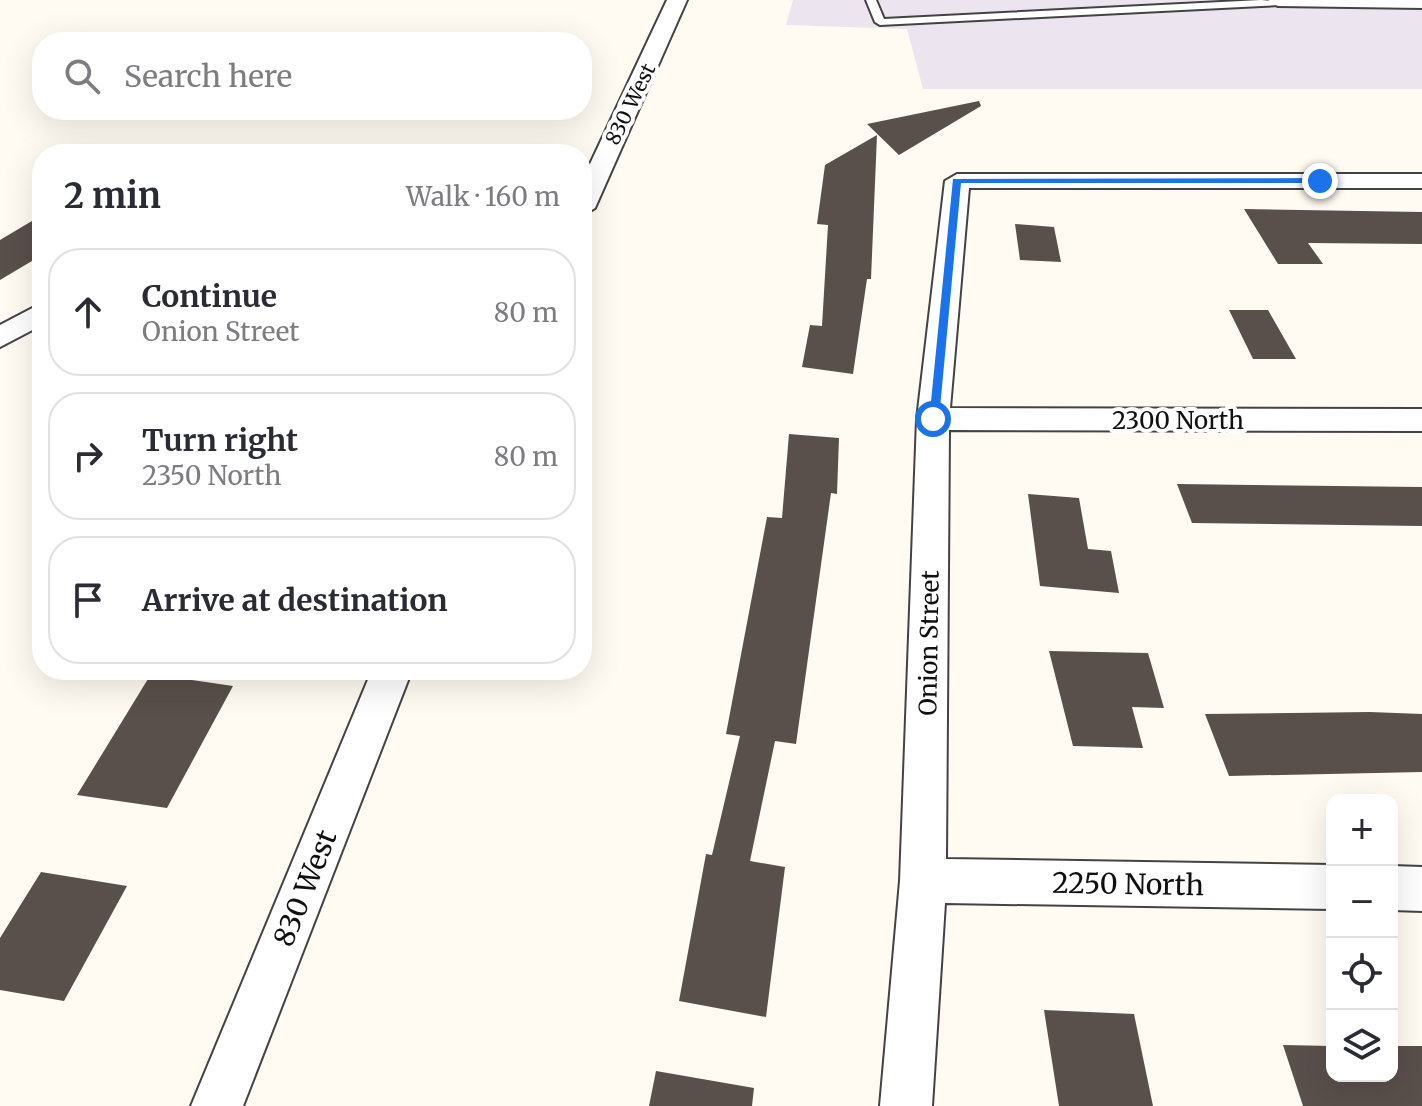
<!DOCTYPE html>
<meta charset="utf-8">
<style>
:root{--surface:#fff;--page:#f2f2f3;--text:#2b2b33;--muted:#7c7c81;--line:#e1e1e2}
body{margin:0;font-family:Merriweather,serif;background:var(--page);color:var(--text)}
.controls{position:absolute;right:24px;bottom:24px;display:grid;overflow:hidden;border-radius:16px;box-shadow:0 8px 32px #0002}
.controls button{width:72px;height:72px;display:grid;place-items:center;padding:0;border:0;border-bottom:2px solid var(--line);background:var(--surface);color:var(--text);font:40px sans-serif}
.stop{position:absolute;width:24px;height:24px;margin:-18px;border:6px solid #1a73e8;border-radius:50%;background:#fff}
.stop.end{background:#1a73e8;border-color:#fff;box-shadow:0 2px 8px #0008}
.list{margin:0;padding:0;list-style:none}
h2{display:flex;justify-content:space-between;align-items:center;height:104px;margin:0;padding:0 32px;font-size:34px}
h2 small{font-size:26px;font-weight:400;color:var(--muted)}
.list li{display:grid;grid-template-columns:52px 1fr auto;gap:24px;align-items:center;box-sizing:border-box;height:128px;margin:0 16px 16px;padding:0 16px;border:2px solid var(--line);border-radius:32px}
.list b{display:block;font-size:30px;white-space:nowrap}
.list p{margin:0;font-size:26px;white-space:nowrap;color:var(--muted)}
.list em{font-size:26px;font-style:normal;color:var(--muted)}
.icon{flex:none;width:44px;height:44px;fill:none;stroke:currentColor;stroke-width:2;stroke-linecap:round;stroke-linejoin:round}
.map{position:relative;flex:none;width:1422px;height:1106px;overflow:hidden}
.search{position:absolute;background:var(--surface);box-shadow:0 8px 32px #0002;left:32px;top:32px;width:560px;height:88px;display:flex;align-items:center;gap:20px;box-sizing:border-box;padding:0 28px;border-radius:32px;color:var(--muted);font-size:30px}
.panel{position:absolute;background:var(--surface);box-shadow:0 8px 32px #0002;left:32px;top:144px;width:560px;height:536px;border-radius:32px}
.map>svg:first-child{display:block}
.industrial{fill:#ece4ee}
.building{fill:#594f4b}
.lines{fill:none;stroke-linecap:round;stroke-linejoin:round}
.lane-casing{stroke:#434343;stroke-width:4}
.street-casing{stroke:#434343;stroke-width:4}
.lane{fill:#fff;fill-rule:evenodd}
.street{fill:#fff;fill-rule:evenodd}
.route{fill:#1a73e8}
.labels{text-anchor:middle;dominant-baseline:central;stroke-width:8;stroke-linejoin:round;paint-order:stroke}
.far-street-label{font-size:20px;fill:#101010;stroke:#fff}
.street-label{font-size:24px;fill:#101010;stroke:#fff}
.near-street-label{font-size:28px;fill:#101010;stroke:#fff}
</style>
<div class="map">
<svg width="1422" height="1106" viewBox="0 0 1422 1106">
<rect width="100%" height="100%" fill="#fffbf2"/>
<path class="industrial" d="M793,0H1422V89H923L907,29L786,25Z"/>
<path class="building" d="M979,101L981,106L899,155L867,124Z
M877,135L871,279H867L853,374L802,367L810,325L822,326L828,225L817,224L825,165Z
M1244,209L1422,212V244L1308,243L1323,264H1278Z
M42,215V255L0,280V240Z
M1015,224L1054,227L1061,262L1020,260Z
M1229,310H1268L1296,359H1253Z
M789,434L839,438L837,494L831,493L796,744L775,741L750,861L785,867L766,1017L679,1001L706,854L712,855L740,736L726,734L767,517L782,518Z
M1177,484L1422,487V526L1192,523Z
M1028,494L1079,498L1088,549L1111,551L1119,593L1040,586Z
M1049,651L1148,653L1164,708L1132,707L1143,748L1073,746Z
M151,674L233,686L167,808L77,795Z
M1370,712L1422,714V772L1229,776L1205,714Z
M41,872L127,886L64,1001L0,990V938Z
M1044,1010L1134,1014L1153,1106H1059Z
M1283,1045L1332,1046V1076H1392V1046H1422V1106H1303Z
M656,1071L754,1088L752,1106H649Z"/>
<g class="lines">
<defs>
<path id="lane" d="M866,0H876L884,19L1261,0L1285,2L1280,5L880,25L875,22Z"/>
<path id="street" d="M667,0H687L595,208L582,216V181Z
M1268,0H1422V8L1278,6Z
M957,174H1422V188H969L950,408L1422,409V431L949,430L946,859L1332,865V909L945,903L932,1106H880L900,881L917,419L945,181Z
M42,303V325L0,347V325Z
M372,670H412L243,1106H191Z
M1392,866L1422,867V911L1392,910Z"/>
</defs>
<use href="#lane" class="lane-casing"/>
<use href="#street" class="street-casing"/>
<use href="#lane" class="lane"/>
<use href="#street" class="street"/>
</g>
<path class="route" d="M1320,178L1323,183H961L939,419L929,422L953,179Z"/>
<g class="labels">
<g class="far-street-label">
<text transform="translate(630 104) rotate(-64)">830 West</text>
</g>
<g class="street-label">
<text x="1178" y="420">2300 North</text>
<text transform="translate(929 643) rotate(-89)">Onion Street</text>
</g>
<g class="near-street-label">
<text transform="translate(1128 884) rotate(1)">2250 North</text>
<text transform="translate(305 888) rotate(-68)">830 West</text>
</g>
</g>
</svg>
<div class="controls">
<button>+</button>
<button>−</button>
<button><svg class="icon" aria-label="locate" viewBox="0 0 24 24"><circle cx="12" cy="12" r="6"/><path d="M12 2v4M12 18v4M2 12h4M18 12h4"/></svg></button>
<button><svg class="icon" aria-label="layers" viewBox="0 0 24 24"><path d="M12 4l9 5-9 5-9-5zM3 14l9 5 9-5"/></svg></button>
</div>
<div class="stop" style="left:933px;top:419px"></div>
<div class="stop end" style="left:1320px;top:181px"></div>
<div class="search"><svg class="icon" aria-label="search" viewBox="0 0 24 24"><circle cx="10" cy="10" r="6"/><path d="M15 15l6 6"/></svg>Search here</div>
<section class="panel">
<h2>2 min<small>Walk · 160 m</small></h2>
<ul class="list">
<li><svg class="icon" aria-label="ahead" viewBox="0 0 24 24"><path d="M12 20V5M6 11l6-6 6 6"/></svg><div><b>Continue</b><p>Onion Street</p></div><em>80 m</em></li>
<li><svg class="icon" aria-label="right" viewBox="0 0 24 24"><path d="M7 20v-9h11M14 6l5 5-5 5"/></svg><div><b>Turn right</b><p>2350 North</p></div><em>80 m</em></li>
<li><svg class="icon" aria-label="arrive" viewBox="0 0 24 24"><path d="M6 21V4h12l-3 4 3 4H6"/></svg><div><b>Arrive at destination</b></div></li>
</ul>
</section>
</div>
